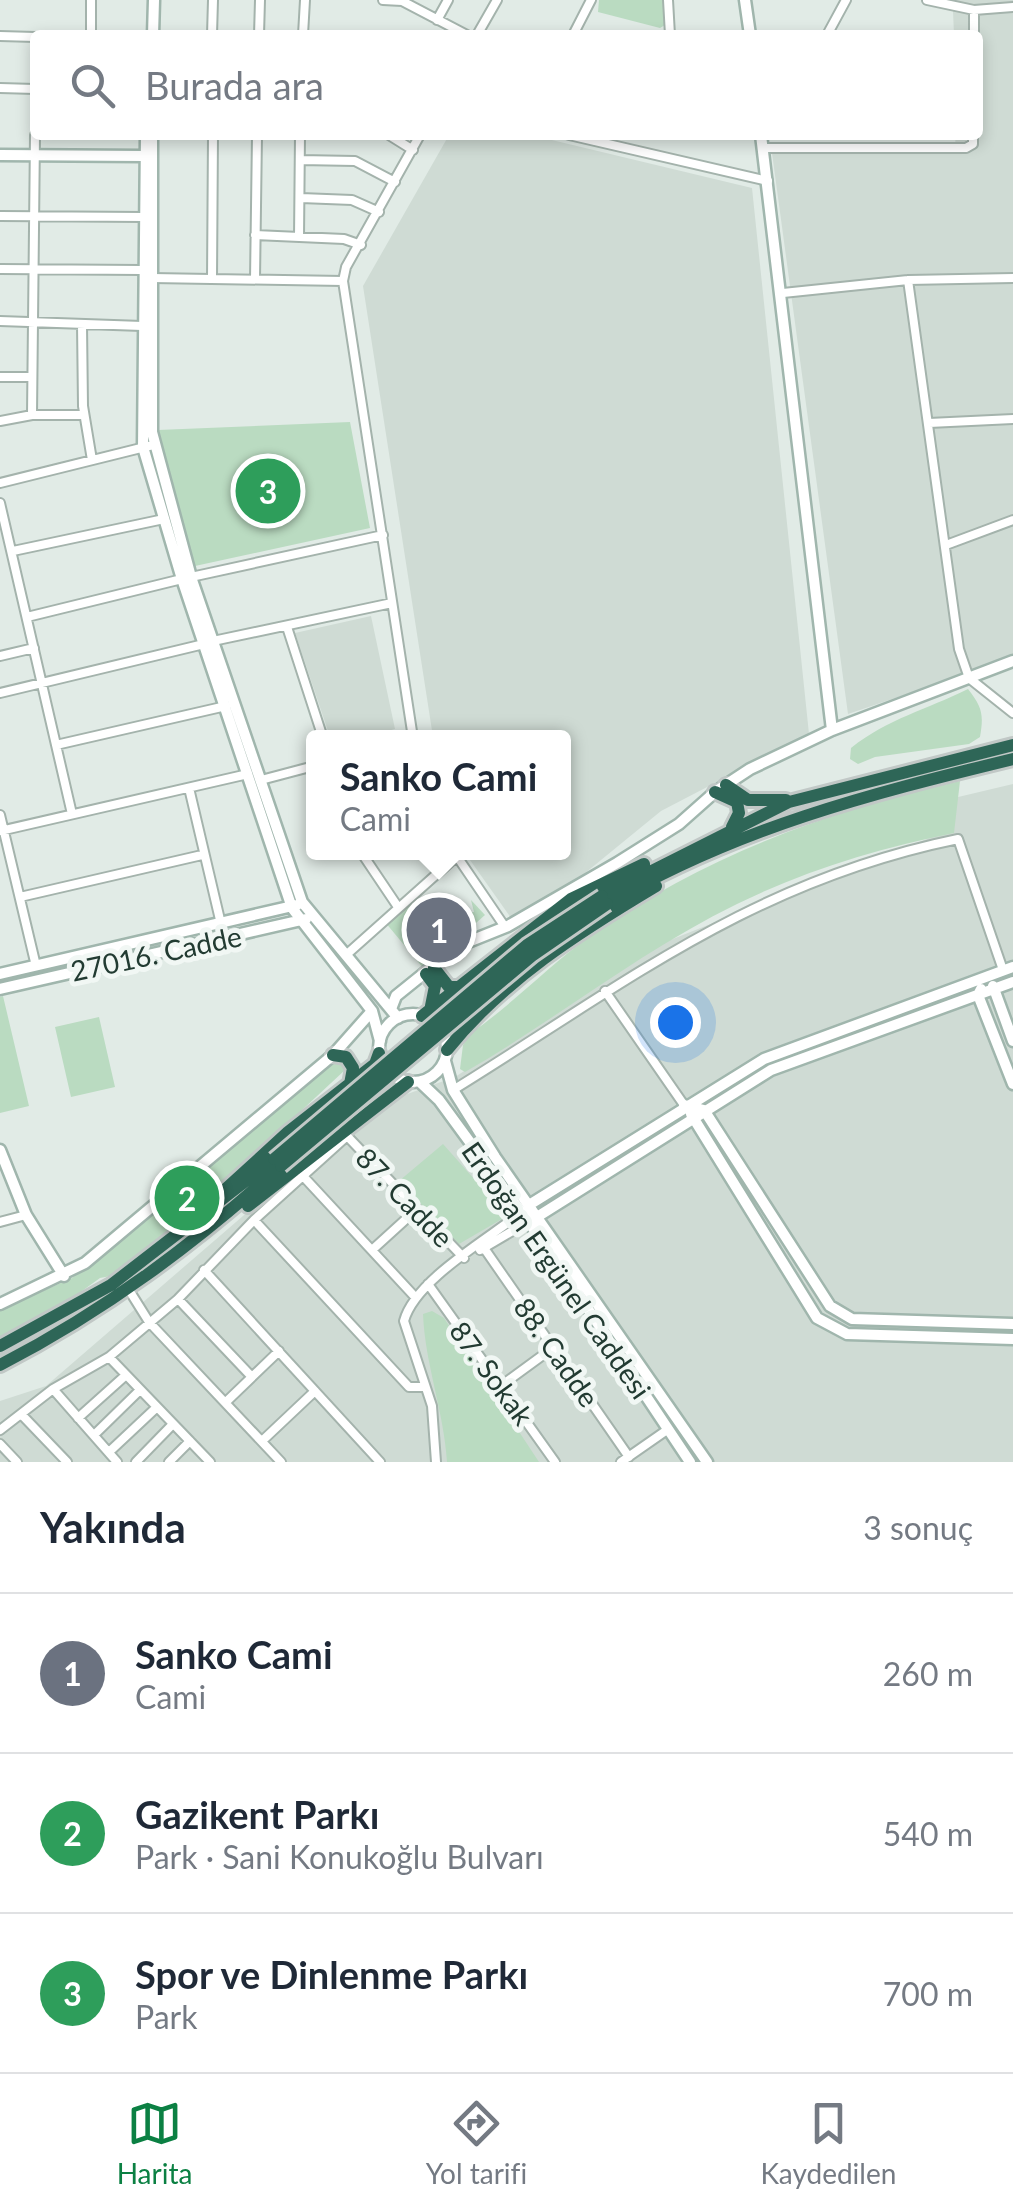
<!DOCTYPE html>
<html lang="tr">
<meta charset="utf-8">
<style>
:root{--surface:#fff;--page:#f2f2f3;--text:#1f2937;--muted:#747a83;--line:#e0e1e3;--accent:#0b8043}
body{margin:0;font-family:Lato,sans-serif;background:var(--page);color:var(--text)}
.you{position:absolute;left:675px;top:1022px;width:35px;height:35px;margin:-25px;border:8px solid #fff;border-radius:50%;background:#1a73e8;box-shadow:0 0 0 15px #1a73e833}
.badge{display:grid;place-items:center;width:65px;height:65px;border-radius:50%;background:var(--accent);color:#fff;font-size:32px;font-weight:700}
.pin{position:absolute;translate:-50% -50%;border:5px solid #fff;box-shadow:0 2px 10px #0006}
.popup{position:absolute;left:306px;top:730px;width:265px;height:130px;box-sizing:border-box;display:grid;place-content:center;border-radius:10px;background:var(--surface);filter:drop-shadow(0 2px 8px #0005);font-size:32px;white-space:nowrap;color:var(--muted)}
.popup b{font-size:38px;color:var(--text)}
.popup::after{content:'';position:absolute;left:50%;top:100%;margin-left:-20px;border:20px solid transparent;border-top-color:var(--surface)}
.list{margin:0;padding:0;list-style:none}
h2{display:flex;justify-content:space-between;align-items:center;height:130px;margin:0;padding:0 40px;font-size:42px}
h2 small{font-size:32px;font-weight:400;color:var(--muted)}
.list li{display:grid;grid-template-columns:65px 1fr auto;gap:30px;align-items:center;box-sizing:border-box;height:160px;padding:0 40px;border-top:2px solid var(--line)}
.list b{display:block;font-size:38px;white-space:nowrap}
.list p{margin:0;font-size:32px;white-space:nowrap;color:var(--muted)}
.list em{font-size:32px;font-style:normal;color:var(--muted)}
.icon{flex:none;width:55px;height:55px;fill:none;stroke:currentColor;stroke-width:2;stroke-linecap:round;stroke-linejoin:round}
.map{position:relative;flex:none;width:1013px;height:1462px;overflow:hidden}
.search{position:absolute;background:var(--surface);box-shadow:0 5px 15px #0003;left:30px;right:30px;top:30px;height:110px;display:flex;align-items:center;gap:25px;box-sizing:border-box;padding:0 35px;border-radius:10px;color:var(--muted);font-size:38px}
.sheet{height:610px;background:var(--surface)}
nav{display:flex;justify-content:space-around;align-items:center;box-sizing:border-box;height:140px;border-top:2px solid var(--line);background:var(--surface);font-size:28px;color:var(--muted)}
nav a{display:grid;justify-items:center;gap:5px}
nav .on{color:var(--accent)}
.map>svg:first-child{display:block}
.built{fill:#cfdbd4}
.green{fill:#badbc1}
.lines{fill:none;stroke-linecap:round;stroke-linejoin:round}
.street-casing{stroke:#a4b3ac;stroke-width:12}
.secondary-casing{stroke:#a0b6ad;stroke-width:15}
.highway-casing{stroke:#c1c8c6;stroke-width:18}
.street{stroke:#fff;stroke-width:8}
.secondary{stroke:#fff;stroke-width:10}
.highway{stroke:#2e6657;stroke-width:12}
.highway-bridge-casing{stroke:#c1c8c6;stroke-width:18;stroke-linecap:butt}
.highway-bridge{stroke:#2e6657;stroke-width:12}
.labels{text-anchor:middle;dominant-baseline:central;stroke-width:10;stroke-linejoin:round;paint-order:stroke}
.street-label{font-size:28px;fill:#223b32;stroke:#f1f7f4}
</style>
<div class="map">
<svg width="1013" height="1462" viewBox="0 0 1013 1462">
<rect width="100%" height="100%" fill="#e1ebe6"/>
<path class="built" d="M936,0H1013V658L848,714L772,153L955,144L956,135H978V35H954L953,11Z
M449,135H531L752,188L809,734L661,811L579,878L511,918L465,853L564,852V738L433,737L363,286Z
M371,616L395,729L365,737H330L295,633Z
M1013,784V1462H0V1401L46,1386L368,1108L455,1077L660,944L927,839L954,798Z"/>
<path class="green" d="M599,0H663L665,25L660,28L598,12Z
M350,422L370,528L195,566L158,430Z
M968,689C982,707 984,714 980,737L969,744L875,757L858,764L850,759L851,748C889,718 926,710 968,689Z
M960,781L954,833C880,848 806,870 737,904C642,950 557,1019 465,1072L460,1069L463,1045L471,1033C513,1004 547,967 589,937C705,856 824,812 960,781Z
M416,898L419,940L449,942L454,915L474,912L471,900L485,915L424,969L385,922Z
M3,996L29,1106L0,1113V997Z
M99,1017L115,1087L71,1097L55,1027Z
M339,1057L345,1070L153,1249L116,1275L100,1278L46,1317L0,1338V1310L72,1278Z
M443,1144L507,1216L459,1244L399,1181Z
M432,1311L444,1318L539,1462H447C444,1412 425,1364 423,1314Z"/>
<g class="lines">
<defs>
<path id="street" d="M91,0V35
M383,0L402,1L467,35
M668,0L670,35
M927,0L974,10L1013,7
M437,20L448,0
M212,35L213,0
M259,35L260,0
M303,35L305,0
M477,35L497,0
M573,35L591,0
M827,35L846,0
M974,35V10
M0,36L35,37
M0,88L35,89
M389,135L413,150
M569,135L768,181
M762,148H966L973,144V135
M300,160L355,161L395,182
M301,198L352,200L379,212
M0,216L143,217
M255,235L344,239L361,245
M299,237L300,135
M0,269L142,270
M152,278L343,281
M212,279L213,135
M255,279L257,135
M908,280L959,649L969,678L1013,713
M783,293L908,280L1013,278
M0,321L142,326
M82,325L83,406L92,460
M0,377H32
M32,415L35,135
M0,421L32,415H84
M929,423L1013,419
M0,483L153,445
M0,503L72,814
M946,545L1013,520
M13,551L164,519
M191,577L383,535
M27,617L182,579
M287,627L323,738
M213,641L392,603
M0,656L34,648
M0,693L204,644
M413,738L343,281L346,267L420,135
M56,745L226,706
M261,780L314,766
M189,788L221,924
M0,815L36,966
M0,831L248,774
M361,852L398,907
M454,852L505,927
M20,897L202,855
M346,955L457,856
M605,991L684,1105
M453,1090C626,983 753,881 958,839L1003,970
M302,1175L416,1298
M254,1220L409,1387H425
M0,1222L26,1215
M484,1248L629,1457
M372,1250L416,1210
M480,1250L533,1219
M204,1270L380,1462
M428,1284L555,1462
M129,1290L149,1322L281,1462
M178,1299L252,1377
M109,1357L210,1462
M502,1385L554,1347
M53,1389L117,1462
M227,1401L279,1351
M21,1414L67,1462
M78,1418L126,1375
M0,1430L53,1389L109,1357L178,1299L254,1220L347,1136L464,1258
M94,1435L140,1390
M262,1441L315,1391
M0,1444L17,1462
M109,1452L157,1407
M136,1462L173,1424
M169,1462L190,1441
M436,1462L432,1406L404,1321C415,1280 488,1239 522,1212
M621,1462L667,1430"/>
<path id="secondary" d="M745,0L750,35
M153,35L154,0
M146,135L143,447L182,579L292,908L372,1011L380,1041
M152,135V432L191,577L302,902L398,1018
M761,135L832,730
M0,155L144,156
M0,974L297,905
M993,986L1013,1041
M0,989L306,919
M981,989L978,995L1013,1084
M391,1009L396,996L458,946L508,926L617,863L679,824L715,792L750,769L832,730L1013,661
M379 1048a34 34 0 1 1 68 0a34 34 0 1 1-68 0Z
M445,1061L453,1090L495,1157L707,1462
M420,1082L439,1100L546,1246L690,1462
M684,1105L704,1110L830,1306L852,1319L1013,1324
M691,1114L817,1318L847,1334L1013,1339
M0,1150L26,1215L64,1276
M529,1205L764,1059L1013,967
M537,1217L771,1070L1013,982
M0,1304L85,1263L333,1055L372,1011"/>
<path id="highway" d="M726,785L748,800H786
M715,792L737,802L739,813L732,827
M602,896L789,802L1013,745
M607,904C737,828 869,794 1013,759
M434,968L449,987H458
M426,974L435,986L431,1006
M422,1016L571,899L644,864
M447,1050C504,979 579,932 656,886
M333,1055L346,1057L353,1068L350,1084
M218,1196L288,1132L375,1064L379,1053
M248,1206L408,1082
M0,1346L111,1285L274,1159
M0,1365C105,1311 194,1244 281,1166"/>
</defs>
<use href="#street" class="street-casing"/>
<use href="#secondary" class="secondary-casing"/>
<use href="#highway" class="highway-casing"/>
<use href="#street" class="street"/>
<use href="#secondary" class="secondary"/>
<use href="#highway" class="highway"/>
<defs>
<path id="highway-bridge" d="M274,1159L527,945L602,896
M281,1166L533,955L607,904"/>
</defs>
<use href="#highway-bridge" class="highway-bridge-casing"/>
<use href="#highway-bridge" class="highway-bridge"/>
</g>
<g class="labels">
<g class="street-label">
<text transform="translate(156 953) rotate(-12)">27016. Cadde</text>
<text transform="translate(405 1197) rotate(46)">87. Cadde</text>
<text transform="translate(557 1270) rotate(55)">Erdoğan Ergünel Caddesi</text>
<text transform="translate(557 1352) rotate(55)">88. Cadde</text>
<text transform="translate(492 1373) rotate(54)">87. Sokak</text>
</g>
</g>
</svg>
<div class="you"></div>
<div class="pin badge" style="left:439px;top:930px;background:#6b7280">1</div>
<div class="popup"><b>Sanko Cami</b>Cami</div>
<div class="pin badge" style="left:187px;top:1198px;background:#2e9e5b">2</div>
<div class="pin badge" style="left:268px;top:491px;background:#2e9e5b">3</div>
<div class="search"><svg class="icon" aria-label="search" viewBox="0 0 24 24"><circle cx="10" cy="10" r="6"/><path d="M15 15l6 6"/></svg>Burada ara</div>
</div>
<section class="sheet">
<h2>Yakında<small>3 sonuç</small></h2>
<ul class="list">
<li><span class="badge" style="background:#6b7280">1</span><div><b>Sanko Cami</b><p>Cami</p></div><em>260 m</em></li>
<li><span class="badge" style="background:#2e9e5b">2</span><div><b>Gazikent Parkı</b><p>Park · Sani Konukoğlu Bulvarı</p></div><em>540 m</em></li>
<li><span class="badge" style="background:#2e9e5b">3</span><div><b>Spor ve Dinlenme Parkı</b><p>Park</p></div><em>700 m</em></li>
</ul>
</section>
<nav>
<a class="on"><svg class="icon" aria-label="map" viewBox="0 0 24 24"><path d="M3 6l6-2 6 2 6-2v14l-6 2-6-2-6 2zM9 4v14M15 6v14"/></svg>Harita</a>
<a><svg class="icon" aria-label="directions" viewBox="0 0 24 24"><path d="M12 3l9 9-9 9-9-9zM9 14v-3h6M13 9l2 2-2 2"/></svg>Yol tarifi</a>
<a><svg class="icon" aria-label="saved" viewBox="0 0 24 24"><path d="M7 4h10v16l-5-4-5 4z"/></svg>Kaydedilen</a>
</nav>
